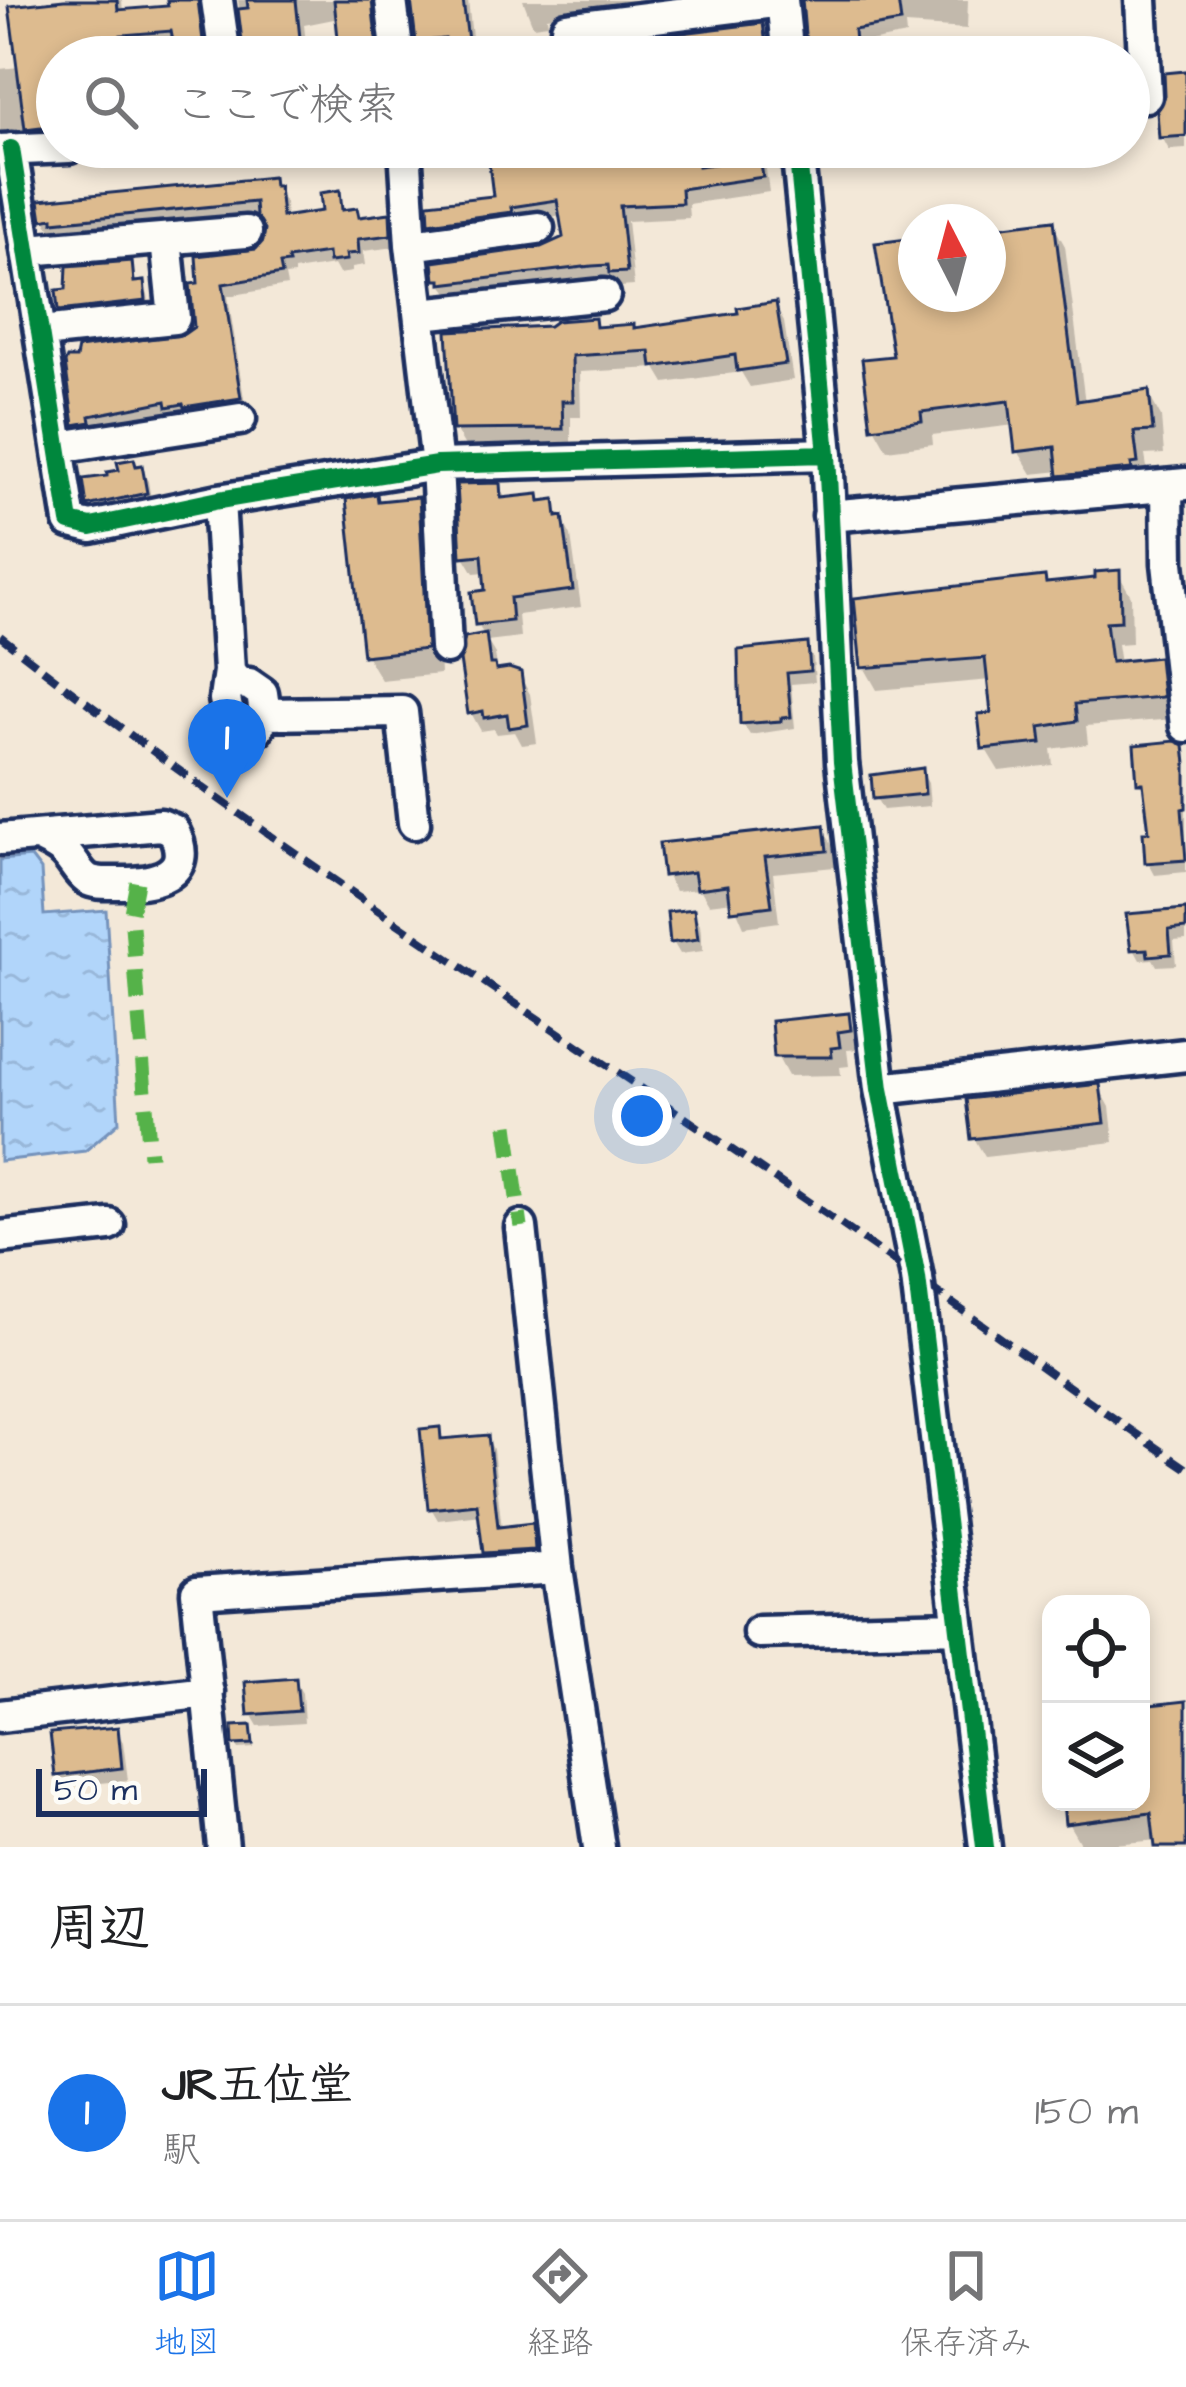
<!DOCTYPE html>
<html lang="ja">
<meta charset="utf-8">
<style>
:root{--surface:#fff;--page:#f6f6f6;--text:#202124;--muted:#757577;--line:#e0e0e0;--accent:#1a73e8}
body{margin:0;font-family:"Architects Daughter","Klee One",sans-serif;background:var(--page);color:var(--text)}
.controls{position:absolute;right:36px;bottom:36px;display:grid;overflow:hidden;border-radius:24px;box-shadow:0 6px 18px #0003}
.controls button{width:108px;height:108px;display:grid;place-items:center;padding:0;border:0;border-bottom:3px solid var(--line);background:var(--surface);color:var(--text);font:60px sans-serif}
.compass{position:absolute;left:898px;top:204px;width:108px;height:108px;border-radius:50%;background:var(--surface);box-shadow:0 6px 18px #0003;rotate:354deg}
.scale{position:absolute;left:36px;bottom:30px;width:171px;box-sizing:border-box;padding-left:12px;border:6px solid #1b2f5e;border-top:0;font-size:33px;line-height:42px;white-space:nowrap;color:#1b2f5e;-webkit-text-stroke:9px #fdfcf7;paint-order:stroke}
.you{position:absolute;left:642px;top:1116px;width:42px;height:42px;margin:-30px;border:9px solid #fff;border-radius:50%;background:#1a73e8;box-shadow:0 0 0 18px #1a73e833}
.badge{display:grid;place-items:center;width:78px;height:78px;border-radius:50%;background:var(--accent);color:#fff;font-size:39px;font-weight:700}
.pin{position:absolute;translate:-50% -99px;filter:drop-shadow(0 3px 6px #0008)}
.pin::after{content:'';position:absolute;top:63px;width:42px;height:36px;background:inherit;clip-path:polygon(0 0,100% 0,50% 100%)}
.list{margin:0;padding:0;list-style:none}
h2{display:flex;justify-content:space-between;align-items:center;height:156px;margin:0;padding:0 48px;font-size:51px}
h2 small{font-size:39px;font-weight:400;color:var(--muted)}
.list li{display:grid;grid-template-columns:78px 1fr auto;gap:36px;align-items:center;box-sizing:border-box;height:216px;padding:0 48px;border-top:3px solid var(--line)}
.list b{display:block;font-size:45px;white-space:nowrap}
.list p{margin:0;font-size:39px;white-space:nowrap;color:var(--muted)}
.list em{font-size:39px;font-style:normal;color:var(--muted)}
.icon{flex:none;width:66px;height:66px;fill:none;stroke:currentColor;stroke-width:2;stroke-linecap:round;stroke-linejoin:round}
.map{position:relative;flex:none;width:1186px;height:1847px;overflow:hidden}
.search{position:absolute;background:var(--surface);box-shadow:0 6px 18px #0003;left:36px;right:36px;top:36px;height:132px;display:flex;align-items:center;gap:30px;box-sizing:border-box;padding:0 42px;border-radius:66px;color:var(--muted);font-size:45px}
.sheet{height:372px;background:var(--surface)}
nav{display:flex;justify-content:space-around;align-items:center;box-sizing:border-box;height:168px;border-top:3px solid var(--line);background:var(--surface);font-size:33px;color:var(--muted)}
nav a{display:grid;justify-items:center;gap:6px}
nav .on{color:var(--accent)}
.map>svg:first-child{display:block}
.water{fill:url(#water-ripples);stroke:#7593bc;stroke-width:3}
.shadow{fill:#0003;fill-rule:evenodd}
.building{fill:#ddbb8f;stroke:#1b2f5e;stroke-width:3}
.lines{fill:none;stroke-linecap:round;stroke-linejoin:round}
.minor-casing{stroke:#1b2f5e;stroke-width:39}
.minor{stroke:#fdfcf7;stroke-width:30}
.rail{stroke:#1b2f5e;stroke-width:8;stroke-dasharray:18 9;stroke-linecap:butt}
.quiet{stroke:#55b248;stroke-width:15;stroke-dasharray:30 15;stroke-linecap:butt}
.cycleway-casing{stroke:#fdfcf7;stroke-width:26}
.cycleway{stroke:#00873e;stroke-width:18}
</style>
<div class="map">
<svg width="1186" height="1847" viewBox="0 0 1186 1847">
<defs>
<pattern id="water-ripples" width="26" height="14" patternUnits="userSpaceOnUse" patternTransform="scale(3)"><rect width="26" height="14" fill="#b1d5fa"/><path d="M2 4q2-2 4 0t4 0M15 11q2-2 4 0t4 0" fill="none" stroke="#98b7d9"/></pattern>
</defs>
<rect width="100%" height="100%" fill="#f3e8d8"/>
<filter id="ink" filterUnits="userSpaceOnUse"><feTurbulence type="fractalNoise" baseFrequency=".00833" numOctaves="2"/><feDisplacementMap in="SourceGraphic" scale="24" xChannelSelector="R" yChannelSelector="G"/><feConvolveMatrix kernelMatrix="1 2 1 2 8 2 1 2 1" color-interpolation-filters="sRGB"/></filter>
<g filter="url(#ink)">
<path class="water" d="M31,857L41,870L44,915L106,910L119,1122L85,1151L0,1161V860Z"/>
<path class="shadow" d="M50,0H122L123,13L167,9L166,0H213L211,57H177L176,46L128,50L129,57H57V143L0,147V69L19,67Z
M238,0H386L385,57H247ZM339,18L342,50L307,54L304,25Z
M412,0H468L473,47L538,40L545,54L762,26L773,57H428L419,41Z
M523,0H675L547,17L548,24L533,26Z
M805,0H968L967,29L905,25L906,35L859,44L861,57H810Z
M1186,74V149L1169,150L1162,137Z
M427,147H763L769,192L688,204L689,218L627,221L634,286L620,287L616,280H602L453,299L438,279L541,250L566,238L562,215L441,237L432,222L496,198L491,152L436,159Z
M271,180L285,202L286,219L326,214L338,193L346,212L356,211L361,219L388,217L395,229L396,247L363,251L365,265L352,267V272L339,274L334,265L294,271V275L285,276L287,286L228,296L246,411L177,419L174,413L95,429L84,436L77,424L197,328L193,286L257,251L266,243L268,230L259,214L63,233L52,231L45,219Z
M1052,223L1065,246L1085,403L1148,393L1161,417L1164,454L1145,455L1150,486L1075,498L1061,471L1032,474L1018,451L1015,425L932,435L933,444L887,450L874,427L896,358L916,241V294H988V231Z
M130,264L137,285L142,284L148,295L150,312L67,321L61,310Z
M775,305L784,322L793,380L750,387L741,372L665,383L656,368L580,372L581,417H571V445L465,446L455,429L550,329L593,321L598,329L634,331L741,315Z
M137,469H141L148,481L152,505L97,517L90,505Z
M498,486L507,500L553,502L571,536L581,607L518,615L520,637L487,641L495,654L498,672L519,675L530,694L537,743L522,745L515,732L497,734L494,729L481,731L471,713L485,636L477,624L488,593L486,572L474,573L464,556Z
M417,500L432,525L440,674L381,680L366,655L379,504Z
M1118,573L1131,596L1132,643L1117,644L1120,664L1157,660L1170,683L1174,719L1086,726L1088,744L1051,749L1053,765L999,771L985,748L994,716L991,680L877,690L864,667L1047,585L1099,581Z
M806,647L813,658L815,682L791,684L795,728L750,735L743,724Z
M1182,747L1186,754V872L1155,875L1148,862L1153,834L1147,795L1140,782Z
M921,771L928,783L930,806L883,810L876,798Z
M823,828L832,845L835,867L773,873L779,922L744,927L733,901L709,904L700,889L675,891L666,875Z
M693,912L700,924L703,951L680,954L673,942Z
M1186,912V940L1174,941L1176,965L1157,966L1153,959L1140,960L1134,949Z
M847,1016L858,1035L860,1049L847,1050L849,1066L840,1067L841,1075L788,1076L777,1056Z
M1099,1087L1110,1107L1114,1142L985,1157L974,1138Z
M439,1430L445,1442L487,1438L493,1449L502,1529L531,1526L538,1538L540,1561L492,1564L486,1552L482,1515L438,1520L431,1508Z
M295,1681L302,1693L304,1723L258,1726L251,1714Z
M1186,1704V1847H1158V1840L1082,1847L1068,1823L1067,1808H1062L1058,1802H1141V1709Z
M250,1728L254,1748L239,1749L236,1744Z
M116,1730L123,1742L128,1780L65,1787L58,1775Z
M1051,1742V1789L1042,1744Z"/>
<path class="building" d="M64,0H117L118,10L168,6L167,0H198L205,57H176L171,31L121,35L124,57H57V125L25,129L9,6Z
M247,0H296L302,57H244L238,9L248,8Z
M334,0H372L378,57H340Z
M411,0H463L470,57L469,44L539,37L544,57H447L445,39L416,42Z
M802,0H898L901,22L854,30L856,57H807Z
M763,23L767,52L731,57H611L609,42Z
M1186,71V136L1159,138L1157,112L1165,96L1164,73Z
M487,147H696L698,166L760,158L763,177L681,189L682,203L620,206L627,272L609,273L608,265L592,266L441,284V280H435L433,262L541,247L563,237L557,200L511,207L512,212L429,223L428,203L493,196Z
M273,177L274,186H279L282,217L322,211L320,193L340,190L342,210L357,208L359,217L390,213L391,235L358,239L359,253L346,254L347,260L329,262L328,253L288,259L289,263L280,264L282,274L223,284L241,398L184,407L183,404L167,407L166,401L90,416L91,422L74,425L65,363L67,358H76L78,348L184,334L194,327L190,284L198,283L196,256L256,249L263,241L265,229L256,216L255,202L53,222V218L42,220L39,200Z
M1054,220L1077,401L1149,390L1153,431L1134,432L1138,463L1131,464L1132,469L1058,476L1055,447L1015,452L1009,401L921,412L922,421L871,428L862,359L893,356L875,243L916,238V294H988V228Z
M132,261L134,282L144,281L146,301L58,311L56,290L66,289L67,266Z
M776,302L786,364L737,371L735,355L652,367L650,351L572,356L573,401H562L563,429L453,430L447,331L549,326L556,321L595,318L596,327L634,324V328L738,313L737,308Z
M134,459L136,466L142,465L147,493L87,506L83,479L107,476V472L119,470L117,462Z
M500,483L501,498L539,494L540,501L555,499L557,517L563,516L573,590L510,598L512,621L475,625L471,592L485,590L482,555L461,557L457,484Z
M377,494L378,501L419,497L427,649L363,656L346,499Z
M1120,570L1121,621L1106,622L1111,662L1159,657L1163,697L1075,704L1077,721L1040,727L1042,743L982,749L978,714L991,713L985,658L861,668L854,598L1045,576L1046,583L1095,578V572Z
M486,633L490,664H495L496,670L509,668L521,672L528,725L509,728L507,714L484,718L483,711L468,714L460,660L465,637Z
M808,643L810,671L787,673L791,717L781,718V721L740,724L738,650Z
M1175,741L1184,745L1186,764V808L1182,809L1186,860L1145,863L1143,832H1149L1143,783H1137L1134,745Z
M923,768L925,794L873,799L871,775Z
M824,825L827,851L765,857L772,906L731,911L728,885L697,889L694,872L663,876L659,843Z
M694,909L698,939L670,943L667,912Z
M1186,909V928L1169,930L1171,954L1148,956L1147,949L1131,950L1126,914Z
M849,1013L851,1030L838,1032L840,1047L831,1048L832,1057H774L771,1021Z
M1100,1084L1105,1123L971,1139L966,1099Z
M440,1427L441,1439L488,1435L498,1527L533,1523L535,1550L483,1553L477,1504L428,1509L420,1429Z
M296,1678L299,1711L248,1715L245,1682Z
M1186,1701V1847H1155L1151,1813L1065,1824L1063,1802H1141V1706Z
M251,1725L253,1744L233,1745L232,1726Z
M118,1727L122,1768L55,1776L50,1733Z"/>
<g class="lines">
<defs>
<path id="minor" d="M217,0L225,57
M391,0L398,57
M782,0L788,57
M1141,0L1146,96
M567,28L782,1
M405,147L411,245L437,465L446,648
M797,147L827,454L842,762L880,1089L917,1278L985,1847
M11,149L70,522L91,527L219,500L437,465L827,454
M0,150L69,147
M411,245L538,228
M28,250L246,232
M421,314L604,295
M42,332L174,318L166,240
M59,447L240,419
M1167,486L1168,563L1186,726
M219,500L229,671
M829,516L1186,484
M229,671L239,683L249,684L262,693L265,714L257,729L246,731L230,723L225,699Z
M265,714L402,712L414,823
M0,839L161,825L173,830C197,877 152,884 115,883C107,883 95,884 87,879C77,872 72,858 62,850C56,844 45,840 38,836
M880,1089L1186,1055
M521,1227L557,1568L599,1847
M0,1237L109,1225
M759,1632L957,1627
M0,1716L208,1692
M223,1847L197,1592L557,1568"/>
</defs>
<use href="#minor" class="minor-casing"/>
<use href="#minor" class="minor"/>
<path class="rail" d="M0,636C266,844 551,1024 829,1216C949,1299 1065,1386 1186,1468"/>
<path class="quiet" d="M137,882L131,913L150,1157
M507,1125L521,1227"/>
<defs>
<path id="cycleway" d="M797,147L827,454L842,762L880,1089L917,1278L985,1847
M11,149L70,522L91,527L219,500L437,465L827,454"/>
</defs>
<use href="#cycleway" class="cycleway-casing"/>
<use href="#cycleway" class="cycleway"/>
</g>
</g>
</svg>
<div class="controls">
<button><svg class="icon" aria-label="locate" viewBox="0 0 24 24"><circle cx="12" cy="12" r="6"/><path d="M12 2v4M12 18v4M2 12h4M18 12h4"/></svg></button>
<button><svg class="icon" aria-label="layers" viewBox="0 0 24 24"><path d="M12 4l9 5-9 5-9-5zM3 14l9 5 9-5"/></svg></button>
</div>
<svg class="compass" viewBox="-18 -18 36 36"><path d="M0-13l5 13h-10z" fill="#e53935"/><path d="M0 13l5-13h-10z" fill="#757577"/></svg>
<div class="scale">50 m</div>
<div class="you"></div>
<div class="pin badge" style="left:227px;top:798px">1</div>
<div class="search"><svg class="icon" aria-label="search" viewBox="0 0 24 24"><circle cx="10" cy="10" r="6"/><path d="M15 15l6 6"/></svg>ここで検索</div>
</div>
<section class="sheet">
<h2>周辺<small></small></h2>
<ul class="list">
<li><span class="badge">1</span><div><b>JR五位堂</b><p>駅</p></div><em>150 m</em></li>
</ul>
</section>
<nav>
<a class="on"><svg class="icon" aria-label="map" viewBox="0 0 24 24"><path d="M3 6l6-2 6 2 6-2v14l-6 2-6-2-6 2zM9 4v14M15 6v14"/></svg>地図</a>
<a><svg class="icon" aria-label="directions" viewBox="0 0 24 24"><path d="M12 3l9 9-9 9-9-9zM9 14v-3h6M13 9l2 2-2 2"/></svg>経路</a>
<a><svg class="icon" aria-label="saved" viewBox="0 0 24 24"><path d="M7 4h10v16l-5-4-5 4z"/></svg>保存済み</a>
</nav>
